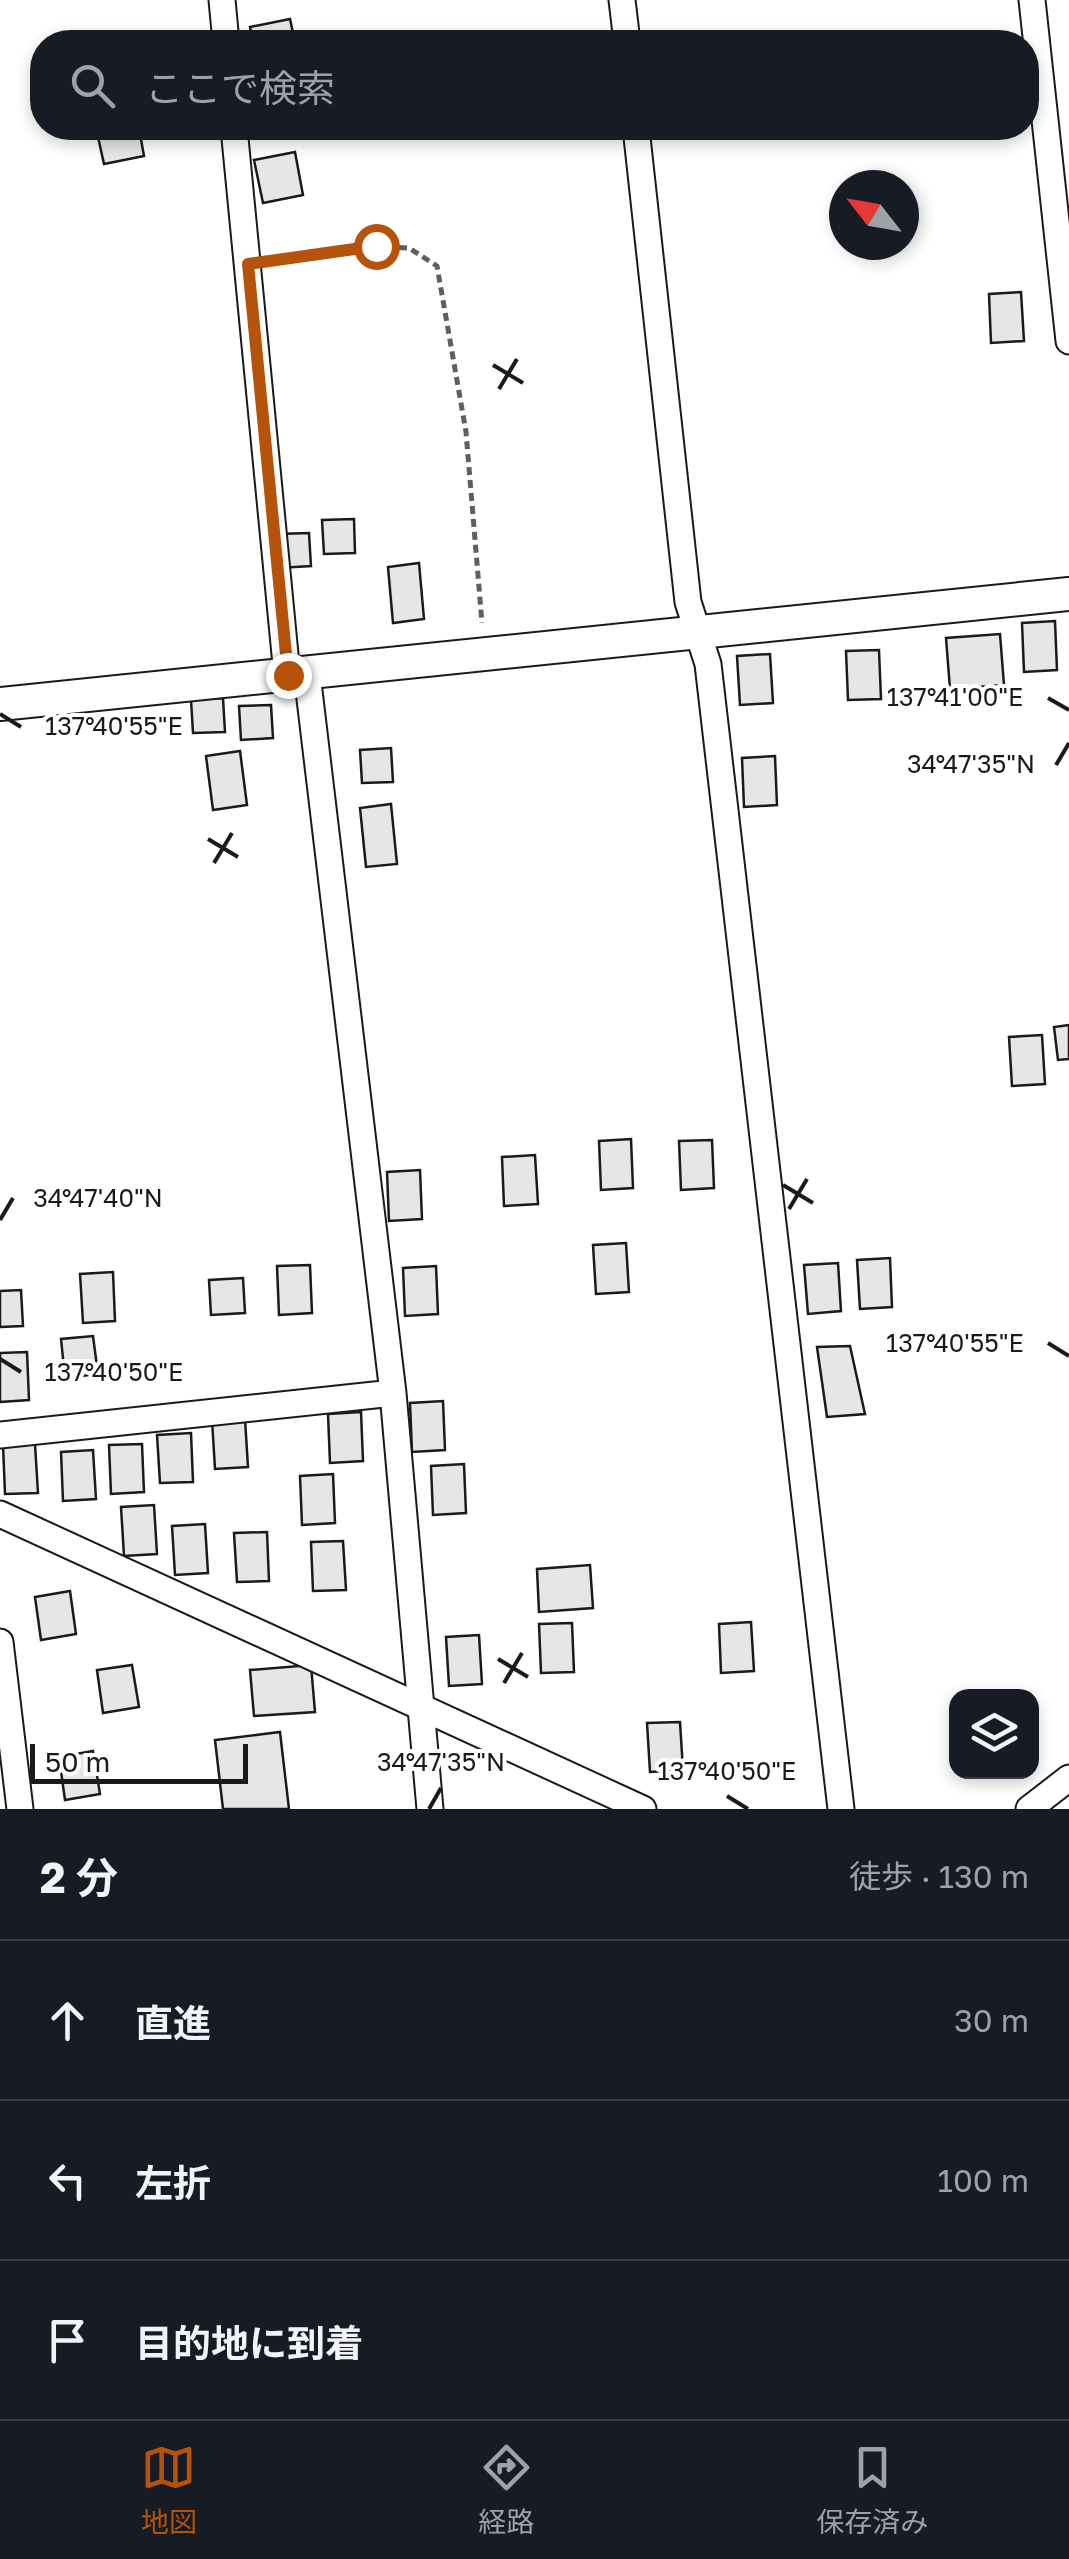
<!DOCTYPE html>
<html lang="ja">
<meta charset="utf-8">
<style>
:root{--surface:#171b24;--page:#242831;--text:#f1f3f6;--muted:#9ea1a6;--line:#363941;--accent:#b45309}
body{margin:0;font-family:"Golos Text","Noto Sans JP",sans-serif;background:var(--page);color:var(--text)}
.controls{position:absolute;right:30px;bottom:30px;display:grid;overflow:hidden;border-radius:20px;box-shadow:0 5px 15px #0003}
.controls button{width:90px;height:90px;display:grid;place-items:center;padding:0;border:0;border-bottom:2px solid var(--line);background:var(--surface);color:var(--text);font:50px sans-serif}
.compass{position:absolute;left:829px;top:170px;width:90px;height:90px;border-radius:50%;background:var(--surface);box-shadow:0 5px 15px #0003;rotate:301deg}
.scale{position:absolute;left:30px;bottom:25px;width:218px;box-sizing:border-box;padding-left:10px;border:5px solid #1a1a1a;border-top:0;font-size:28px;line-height:35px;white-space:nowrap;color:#1a1a1a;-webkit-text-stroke:8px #fff;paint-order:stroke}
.stop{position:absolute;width:30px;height:30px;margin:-22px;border:8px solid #b45309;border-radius:50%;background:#fff}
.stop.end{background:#b45309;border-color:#fff;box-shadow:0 2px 10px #0008}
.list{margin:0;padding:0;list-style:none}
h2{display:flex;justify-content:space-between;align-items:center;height:130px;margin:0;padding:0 40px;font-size:42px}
h2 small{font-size:32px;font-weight:400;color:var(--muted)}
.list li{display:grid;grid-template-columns:65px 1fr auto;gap:30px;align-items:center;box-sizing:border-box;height:160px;padding:0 40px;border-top:2px solid var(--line)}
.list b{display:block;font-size:38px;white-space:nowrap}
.list em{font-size:32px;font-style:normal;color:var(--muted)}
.icon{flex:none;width:55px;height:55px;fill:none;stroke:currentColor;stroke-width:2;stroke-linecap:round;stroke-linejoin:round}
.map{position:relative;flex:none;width:1069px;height:1809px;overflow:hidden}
.search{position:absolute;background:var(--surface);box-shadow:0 5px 15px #0003;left:30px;right:30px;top:30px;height:110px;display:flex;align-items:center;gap:25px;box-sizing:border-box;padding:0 35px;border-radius:40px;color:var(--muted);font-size:38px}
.sheet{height:610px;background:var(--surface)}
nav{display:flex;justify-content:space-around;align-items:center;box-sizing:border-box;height:140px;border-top:2px solid var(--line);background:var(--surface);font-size:28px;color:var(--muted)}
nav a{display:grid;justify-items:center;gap:5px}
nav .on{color:var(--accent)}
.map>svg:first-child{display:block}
.building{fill:#e6e6e6;stroke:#1a1a1a;stroke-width:2.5}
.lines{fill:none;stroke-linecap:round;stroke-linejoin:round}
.minor-casing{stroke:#1a1a1a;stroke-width:29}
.tertiary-casing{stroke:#1a1a1a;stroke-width:36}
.path{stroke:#5f5f5f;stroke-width:5;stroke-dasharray:8 5;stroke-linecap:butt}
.minor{stroke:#fff;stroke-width:25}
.tertiary{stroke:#fff;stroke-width:32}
.route{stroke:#b45309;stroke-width:12}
.ticks{fill:none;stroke:#1a1a1a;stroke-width:4}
.ticks-label{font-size:25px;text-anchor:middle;fill:#1a1a1a;stroke:#fff;stroke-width:8;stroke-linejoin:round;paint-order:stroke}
</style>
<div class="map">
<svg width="1069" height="1809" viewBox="0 0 1069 1809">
<rect width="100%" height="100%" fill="#fff"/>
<path class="building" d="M290,19L295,42H253L250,27Z
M96,128H139L144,156L104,164Z
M549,128H580L581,136L550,138Z
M295,152L303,195L263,203L254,160Z
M1021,292L1024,341L991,343L989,294Z
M354,519L355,553L324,554L322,520Z
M309,533L311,566L279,568L277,534Z
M419,563L424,619L393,623L388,567Z
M1055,621L1057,670L1024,672L1022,623Z
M1000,634L1004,685L950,689L946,638Z
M879,650L881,699L848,700L846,651Z
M770,654L773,703L740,705L737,656Z
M223,698L225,732L193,733L191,700Z
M271,705L273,738L241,740L239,706Z
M391,748L393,782L362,783L360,750Z
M240,751L247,805L213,810L206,756Z
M775,756L777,805L744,807L742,758Z
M391,804L397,864L366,867L360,808Z
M1069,1025V1059L1058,1060L1054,1027Z
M1042,1035L1045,1084L1012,1086L1009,1037Z
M631,1139L633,1188L601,1190L599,1141Z
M712,1140L714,1188L681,1190L679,1141Z
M535,1155L538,1204L504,1206L502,1157Z
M420,1170L422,1219L389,1221L387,1172Z
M626,1243L629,1292L596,1294L593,1245Z
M890,1258L892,1307L860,1309L857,1260Z
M838,1263L841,1311L808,1314L804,1265Z
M310,1265L312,1313L279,1315L277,1266Z
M436,1266L438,1314L405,1316L403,1268Z
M113,1272L115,1321L83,1323L80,1274Z
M243,1278L245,1313L211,1315L209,1280Z
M21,1290L23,1326L0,1327V1291Z
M93,1336L98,1374L65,1378L61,1339Z
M850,1346L865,1414L827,1417L817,1347Z
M27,1352L29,1400L0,1402V1353Z
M443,1401L445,1450L412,1452L410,1403Z
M361,1412L363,1461L330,1463L328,1414Z
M245,1419L248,1467L215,1469L212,1420Z
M191,1433L193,1482L160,1483L157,1435Z
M35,1444L38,1493L5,1494L3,1445Z
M142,1444L144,1492L111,1494L109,1445Z
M93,1450L96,1499L63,1501L61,1452Z
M464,1464L466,1513L433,1515L431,1466Z
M333,1474L335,1523L302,1525L300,1476Z
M154,1505L157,1554L124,1556L121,1507Z
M205,1524L208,1573L175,1575L172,1526Z
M267,1532L269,1581L237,1582L234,1533Z
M343,1541L346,1590L313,1591L311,1542Z
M590,1565L593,1608L539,1612L537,1569Z
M70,1591L76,1634L41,1640L35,1597Z
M751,1622L754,1671L721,1673L719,1624Z
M572,1623L574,1672L541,1673L539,1624Z
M479,1635L482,1684L449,1686L446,1637Z
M132,1665L139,1707L103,1713L97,1670Z
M311,1665L315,1712L254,1716L250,1670Z
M680,1722L683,1770L650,1772L647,1723Z
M280,1732L289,1809H223L215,1740Z
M93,1751L100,1794L65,1800L59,1757Z"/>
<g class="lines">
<defs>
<path id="minor" d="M222,0L226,42
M622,0L627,42
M1032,0L1069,341
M234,128L287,675
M636,128L688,602L708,664L841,1809
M307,674L393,1393L430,1809
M0,1435L393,1393
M0,1514L643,1809
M0,1642L20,1809
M1029,1809L1069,1778"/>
<path id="tertiary" d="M0,704L1069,594"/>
</defs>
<use href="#minor" class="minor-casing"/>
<use href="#tertiary" class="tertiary-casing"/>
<path class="path" d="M270,260L376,246L409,248L437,266L466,432L482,623"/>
<use href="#minor" class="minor"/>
<use href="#tertiary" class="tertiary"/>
</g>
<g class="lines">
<path class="route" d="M288,675L248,264L376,246"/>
</g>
<path class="ticks" d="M493,365L523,383M499,389L517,359M1048,698L1069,710M0,714L21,727M1056,765L1069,743M208,839L238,857M214,863L232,833M783,1185L813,1203M789,1209L807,1179M0,1220L13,1198M1048,1343L1069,1356M0,1359L21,1372M498,1659L528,1677M504,1683L522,1653M727,1796L748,1809M429,1809L441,1788"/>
<g class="ticks-label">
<text x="955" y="706">137°41'00"E</text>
<text x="114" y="735">137°40'55"E</text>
<text x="971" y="773">34°47'35"N</text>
<text x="98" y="1207">34°47'40"N</text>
<text x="955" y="1352">137°40'55"E</text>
<text x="114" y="1381">137°40'50"E</text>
<text x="441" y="1771">34°47'35"N</text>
<text x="727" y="1780">137°40'50"E</text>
</g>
</svg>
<div class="controls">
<button><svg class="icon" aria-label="layers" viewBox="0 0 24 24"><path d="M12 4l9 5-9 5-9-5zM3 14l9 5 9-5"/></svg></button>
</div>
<svg class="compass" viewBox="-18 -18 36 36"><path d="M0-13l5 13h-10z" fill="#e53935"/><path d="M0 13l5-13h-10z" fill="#9ea1a6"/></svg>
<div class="scale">50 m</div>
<div class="stop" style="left:376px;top:246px"></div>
<div class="stop end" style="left:288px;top:675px"></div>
<div class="search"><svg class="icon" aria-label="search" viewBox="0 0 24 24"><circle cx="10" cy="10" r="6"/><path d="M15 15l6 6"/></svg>ここで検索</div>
</div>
<section class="sheet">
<h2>2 分<small>徒歩 · 130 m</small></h2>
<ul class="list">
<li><svg class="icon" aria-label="ahead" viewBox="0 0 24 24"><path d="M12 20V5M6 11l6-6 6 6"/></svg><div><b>直進</b></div><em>30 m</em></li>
<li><svg class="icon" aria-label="left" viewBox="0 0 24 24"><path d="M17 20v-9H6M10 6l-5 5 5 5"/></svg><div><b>左折</b></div><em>100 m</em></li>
<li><svg class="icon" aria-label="arrive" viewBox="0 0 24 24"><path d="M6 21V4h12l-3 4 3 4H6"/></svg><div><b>目的地に到着</b></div></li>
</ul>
</section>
<nav>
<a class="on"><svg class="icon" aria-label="map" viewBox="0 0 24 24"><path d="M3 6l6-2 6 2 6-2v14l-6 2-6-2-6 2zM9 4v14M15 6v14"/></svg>地図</a>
<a><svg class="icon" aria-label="directions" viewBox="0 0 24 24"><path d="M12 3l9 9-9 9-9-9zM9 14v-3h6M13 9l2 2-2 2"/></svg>経路</a>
<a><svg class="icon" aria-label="saved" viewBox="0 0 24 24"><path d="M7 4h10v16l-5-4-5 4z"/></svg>保存済み</a>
</nav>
